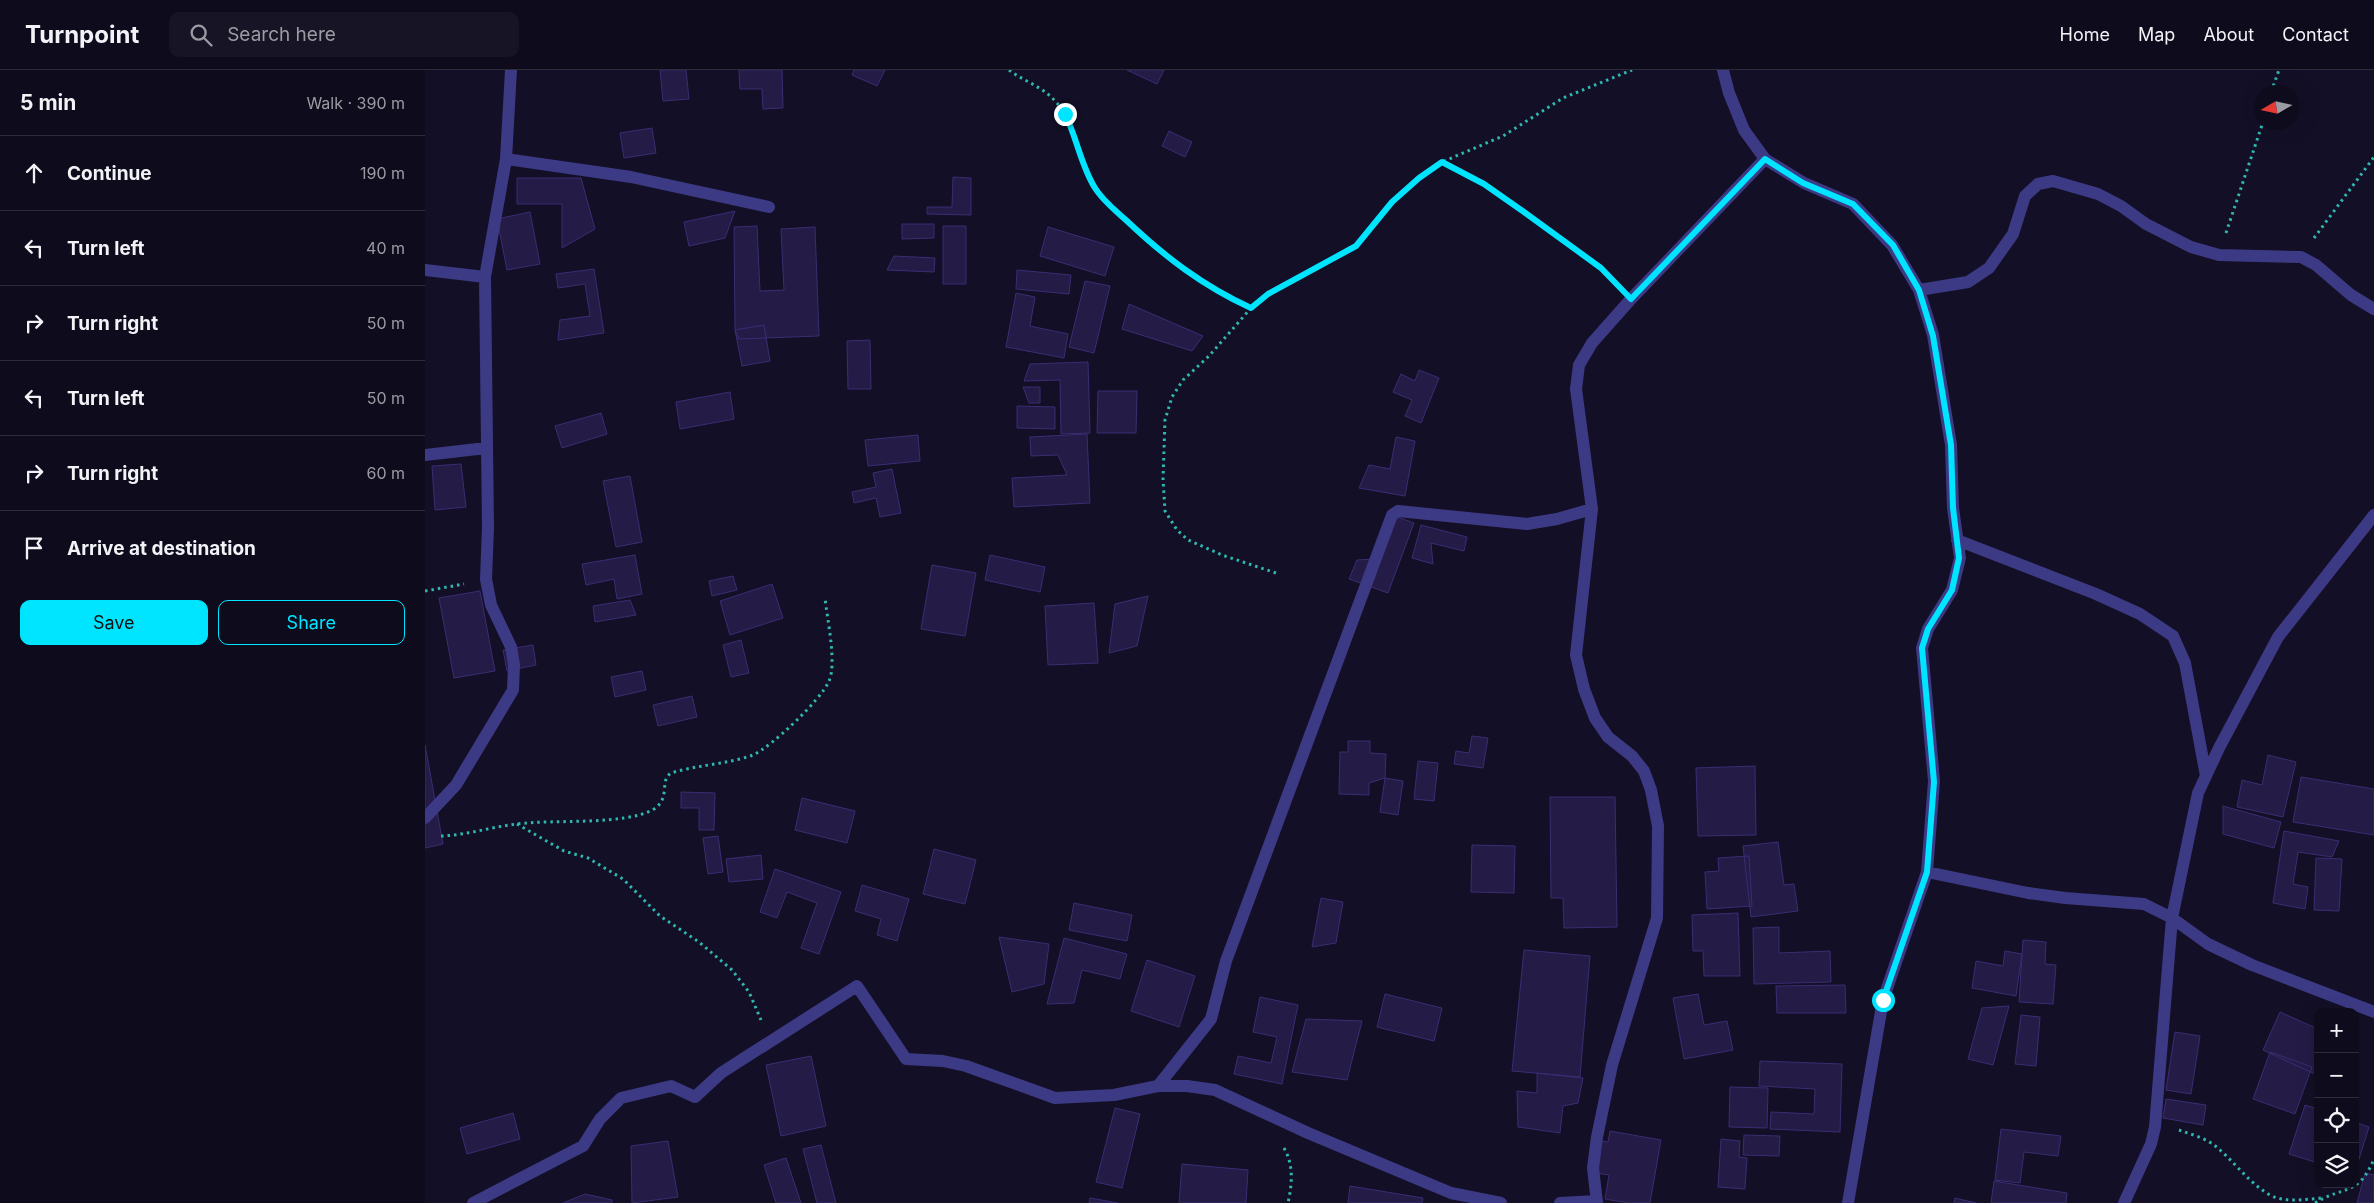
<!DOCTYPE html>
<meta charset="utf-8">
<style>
:root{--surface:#0e0b1c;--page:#171425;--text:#f1f3f6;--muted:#9b9ba3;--line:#2e2b3b;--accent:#00e5ff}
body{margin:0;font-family:Inter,sans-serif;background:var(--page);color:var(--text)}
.controls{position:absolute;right:15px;bottom:15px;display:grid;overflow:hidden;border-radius:10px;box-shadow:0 5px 20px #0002}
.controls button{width:45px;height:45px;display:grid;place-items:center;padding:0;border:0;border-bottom:1px solid var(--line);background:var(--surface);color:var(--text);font:25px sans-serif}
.compass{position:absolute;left:1829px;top:15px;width:45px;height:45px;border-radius:50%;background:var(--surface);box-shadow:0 5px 20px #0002;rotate:261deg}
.stop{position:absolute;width:15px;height:15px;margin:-11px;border:4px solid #00e5ff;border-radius:50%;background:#fff}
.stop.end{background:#00e5ff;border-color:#fff;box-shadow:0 1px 5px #0008}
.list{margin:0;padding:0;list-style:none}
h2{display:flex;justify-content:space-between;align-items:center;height:65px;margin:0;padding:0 20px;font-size:21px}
h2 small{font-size:16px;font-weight:400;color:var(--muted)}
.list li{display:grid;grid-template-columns:32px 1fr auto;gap:15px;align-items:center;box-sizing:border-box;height:75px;padding:0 20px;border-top:1px solid var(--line)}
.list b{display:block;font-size:19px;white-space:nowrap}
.list em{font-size:16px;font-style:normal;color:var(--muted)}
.actions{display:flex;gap:10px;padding:15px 20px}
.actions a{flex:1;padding:11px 0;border:1px solid var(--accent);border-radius:10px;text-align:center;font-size:18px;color:var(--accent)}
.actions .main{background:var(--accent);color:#111}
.icon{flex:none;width:28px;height:28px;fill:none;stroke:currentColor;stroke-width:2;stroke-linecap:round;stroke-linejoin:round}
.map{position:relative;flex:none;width:1949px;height:1133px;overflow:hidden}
header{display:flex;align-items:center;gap:30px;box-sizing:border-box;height:70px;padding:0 25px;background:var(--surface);border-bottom:1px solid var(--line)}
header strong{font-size:24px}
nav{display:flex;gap:28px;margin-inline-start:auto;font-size:18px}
.search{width:350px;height:45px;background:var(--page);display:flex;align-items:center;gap:12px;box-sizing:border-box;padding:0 18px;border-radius:10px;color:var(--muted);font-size:19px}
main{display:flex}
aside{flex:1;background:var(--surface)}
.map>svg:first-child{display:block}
.building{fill:#241b47;stroke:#3b2d73}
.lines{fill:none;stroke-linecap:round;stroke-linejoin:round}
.path{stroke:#2fb8b0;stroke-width:3;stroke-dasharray:2.5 4;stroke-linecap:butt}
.street{stroke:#3d3a85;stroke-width:12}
.route{stroke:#00e5ff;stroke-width:6}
</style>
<header>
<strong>Turnpoint</strong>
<div class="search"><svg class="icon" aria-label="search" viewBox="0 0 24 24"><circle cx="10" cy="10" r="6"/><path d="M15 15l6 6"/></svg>Search here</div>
<nav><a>Home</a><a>Map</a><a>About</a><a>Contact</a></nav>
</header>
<main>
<aside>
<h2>5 min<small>Walk · 390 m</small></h2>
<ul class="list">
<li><svg class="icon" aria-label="ahead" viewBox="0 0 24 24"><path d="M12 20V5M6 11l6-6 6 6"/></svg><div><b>Continue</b></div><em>190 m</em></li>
<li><svg class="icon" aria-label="left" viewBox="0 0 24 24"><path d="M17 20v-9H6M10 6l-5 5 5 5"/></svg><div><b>Turn left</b></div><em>40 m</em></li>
<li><svg class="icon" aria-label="right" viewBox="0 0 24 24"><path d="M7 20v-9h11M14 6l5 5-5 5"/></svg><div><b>Turn right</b></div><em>50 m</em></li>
<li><svg class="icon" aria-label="left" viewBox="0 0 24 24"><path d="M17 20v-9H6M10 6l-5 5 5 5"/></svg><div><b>Turn left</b></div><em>50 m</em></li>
<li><svg class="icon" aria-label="right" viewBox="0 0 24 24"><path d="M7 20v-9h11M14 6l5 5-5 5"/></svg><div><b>Turn right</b></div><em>60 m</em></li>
<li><svg class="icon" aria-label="arrive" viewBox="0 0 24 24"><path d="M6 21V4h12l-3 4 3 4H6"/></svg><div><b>Arrive at destination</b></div></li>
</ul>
<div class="actions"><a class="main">Save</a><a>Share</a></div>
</aside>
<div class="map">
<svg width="1949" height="1133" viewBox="0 0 1949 1133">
<rect width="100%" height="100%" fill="#130f26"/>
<path class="building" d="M235,0H261L264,29L238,31Z
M314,0H357L358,38L338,39L337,19H315Z
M429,0H460L452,16L427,5Z
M702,0H739L732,14Z
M227,58L231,83L199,88L195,63Z
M744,61L767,72L760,87L737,76Z
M528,107L546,108V145L502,144V137H527Z
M92,108H156L170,159L137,178V134H92Z
M310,141L300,168L264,176L259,152Z
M105,142L115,194L82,200L72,149Z
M477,154H509V168L477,169Z
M332,156L335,221L359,220L356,159L390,157L394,266L314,269L310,260L309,157Z
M518,156H541V214H518Z
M623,157L689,177L680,206L615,186Z
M469,186L510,188L509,202L462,200Z
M169,199L179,263L133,270L135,250L165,246L160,214L133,218L131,204Z
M592,200L646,205L644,224L591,219Z
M660,211L685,216L669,283L644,277Z
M591,223L610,227L605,256L643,264L639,288L581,277Z
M704,234L778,266L767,281L697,259Z
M339,255L345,291L317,296L310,260Z
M445,270L446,319H423L422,271Z
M663,292L665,363L636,364L635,310L599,311L605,294Z
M994,300L1014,308L996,353L980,346L987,330L968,322L976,304L990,311Z
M598,317H615V333H604Z
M673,321H712L711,363H672Z
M305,322L309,349L255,359L251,332Z
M592,336L630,337V359L592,358Z
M176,343L182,364L137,378L130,356Z
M662,364L665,433L589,437L587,408L642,405L633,385L606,386L605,367Z
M493,365L495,391L443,396L440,370Z
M971,367L990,371L980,426L934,418L944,395L965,399Z
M36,394L41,437L10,440L7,396Z
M467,399L476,443L455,447L451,428L429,433L427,422L451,417L448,403Z
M205,406L217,472L191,477L178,411Z
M967,445L989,453L963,523L924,509L932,490L951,489Z
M996,455L1042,467L1039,481L1006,473L1008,494L987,488Z
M210,485L217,524L192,529L189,509L161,515L157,494Z
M565,485L620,497L615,522L560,510Z
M507,495L551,503L540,566L496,559Z
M308,506L312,520L287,526L284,511Z
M347,514L358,548L305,565L295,531Z
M55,521L70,601L29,608L14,528Z
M723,526L712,576L684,583L690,534Z
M205,530L211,545L170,552L168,536Z
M669,533L673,593L623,595L620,536Z
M316,570L324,603L306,607L298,575Z
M108,575L111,595L82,601L78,580Z
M217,601L221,620L190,627L186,607Z
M267,626L272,647L233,656L228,635Z
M1047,666L1063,668L1058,698L1029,694L1031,681L1044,683Z
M923,671H945V683L961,684L960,708L944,713V725L914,724L915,682H923Z
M0,675L18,774L0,778Z
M1843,685L1871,692L1858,747L1812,737L1817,710L1837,715Z
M993,691L1013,693L1009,731L989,729Z
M1330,696L1331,765L1273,766L1271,698Z
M1876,707L1949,719V765L1868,752Z
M960,708L978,711L973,745L955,742Z
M256,722L290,723L289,760H274V738H256Z
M1125,727H1190L1192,857L1139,858L1138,828H1126Z
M377,728L430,741L422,773L370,760Z
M1798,736L1856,752L1849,778L1798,764Z
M1859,761L1914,771L1907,787L1873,782L1868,814L1883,817L1880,839L1848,833Z
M293,766L298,802L283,804L278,768Z
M1353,772L1359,815L1369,814L1373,841L1326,847L1318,776Z
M1047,775L1090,776L1089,823L1046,822Z
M509,779L551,790L540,834L498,824Z
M336,785L338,809L304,812L301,789Z
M1324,786L1327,836L1282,839L1280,802L1294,801L1293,788Z
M1891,788L1917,789L1914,841L1889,840Z
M350,799L416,822L394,884L376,878L392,833L362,822L352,848L335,842Z
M437,815L484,829L472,871L452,865L456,849L430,841Z
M896,828L918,832L911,873L887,877Z
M649,833L707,845L702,871L644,860Z
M1313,843L1315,906H1279L1278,881H1268L1267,845Z
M1354,857V883L1405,881L1406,912L1329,914L1328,858Z
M574,867L624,874L619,914L587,922Z
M639,868L702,884L695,909L657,900L649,933L622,934Z
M1598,870L1621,872L1620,894L1631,895L1628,934L1594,932Z
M1099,880L1165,886L1155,1007L1087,1001Z
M1580,881L1597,884L1591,926L1547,918L1551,891L1578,896Z
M722,890L770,906L754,957L706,941Z
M1420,915L1421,943H1352L1351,916Z
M960,924L1017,938L1009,971L952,957Z
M1273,924L1279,955L1302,951L1308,980L1259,989L1248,928Z
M835,927L873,935L857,1014L809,1004L813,986L846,993L852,967L828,962Z
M1584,936L1568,995L1543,989L1557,938Z
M1855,942L1893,959L1892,1005L1838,980Z
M1596,945L1615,947L1611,996L1590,994Z
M881,949L937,951L922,1010L867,1002Z
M1750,962L1775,966L1766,1024L1741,1020Z
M1845,982L1887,997L1870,1044L1828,1029Z
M386,986L401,1056L356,1066L341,995Z
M1335,991L1417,994L1415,1062L1345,1059L1346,1042L1389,1044L1390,1019L1334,1016Z
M1112,1003L1158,1008L1153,1033L1138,1036L1135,1063L1093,1057L1092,1021L1112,1023Z
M1305,1017L1343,1018L1342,1058L1304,1057Z
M1741,1029L1781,1035L1778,1055L1738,1048Z
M1880,1035L1893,1039V1093L1864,1084Z
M690,1038L715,1044L697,1118L671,1112Z
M88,1043L95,1069L42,1084L35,1058Z
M1930,1052L1944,1057L1930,1102Z
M1576,1059L1636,1066L1633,1086L1599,1082L1595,1113L1570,1110Z
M1185,1061L1236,1070L1225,1133H1203L1180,1129L1184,1105L1170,1103L1176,1071L1183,1072Z
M1319,1065L1355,1066L1354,1086L1318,1085Z
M1296,1069L1315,1071L1314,1087L1322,1088L1320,1119L1293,1117Z
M243,1071L253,1127L207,1133L206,1076Z
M396,1075L411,1133H392L378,1079Z
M361,1088L376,1133H351L339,1095Z
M757,1094L823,1100L821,1133H754Z
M1940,1103L1949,1105V1133H1932Z
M1569,1111L1642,1123L1641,1133H1566Z
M925,1116L998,1128L997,1133H923Z
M160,1124L187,1130V1133H138Z
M665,1128L693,1133H664Z
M1530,1128L1551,1133H1529Z"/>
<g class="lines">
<path class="path" d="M584,0C600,12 617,16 631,32C653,56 653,91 670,118C678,131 691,141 701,151C740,187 778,216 826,238
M1846,22L1854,0
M1017,92L1059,114L1176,198L1190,212
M1801,163L1838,52
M1889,168L1949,87
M851,503L797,485L763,470L752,460L740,441L738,409L740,350L747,327L758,310L784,286L826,238L843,224L931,176L967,132L994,108L1017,92L1078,66L1138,28L1207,0
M0,521L39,514
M92,754L139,781L163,788L198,809L235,846L274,872L307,900L324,922L336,950
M16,766C42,765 66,757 92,754C128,749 200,756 229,739C246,728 234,711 246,703C272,695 303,694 328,685C346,677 396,630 404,611C412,593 402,548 400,528
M1754,1060C1768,1065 1784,1069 1795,1080C1813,1096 1826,1115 1847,1126C1862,1133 1882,1129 1897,1128
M859,1078C869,1095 867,1115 863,1133
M1890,1133C1919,1115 1933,1127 1949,1089"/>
<path class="street" d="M1298,0L1304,23L1319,60L1340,89L1379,113L1428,134L1467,175L1494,220L1508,265L1526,375L1528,438L1535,488L1527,520L1503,559L1497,578L1509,711L1502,802L1458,930L1423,1133
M81,89L206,107L344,137
M0,200L60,207
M1494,220L1543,212L1564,198L1588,164L1600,126L1613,114L1628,111L1673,124L1696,136L1721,154L1766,177L1794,185L1876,187L1891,195L1926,225L1949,239
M0,385L61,378
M1532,470L1671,524L1715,544L1748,566L1760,593L1781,706
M0,748L31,715L88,620L89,595L86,577L66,535L61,509L63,458L60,207L81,89L86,0
M1502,802L1603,823L1640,828L1719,834L1747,848L1783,874L1827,895L1949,942
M733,1016L786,949L801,891L967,445L973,441L1102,454L1132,449L1167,439
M48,1133L158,1076L175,1049L196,1028L246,1016L270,1027L296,1003L432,916L481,989L518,991L541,996L630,1028L689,1025L733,1016H762L790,1020L883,1063L1026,1123L1076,1133
M1135,1133L1172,1131
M1172,1133L1168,1098L1172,1067L1187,995L1232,848L1233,756L1226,720L1219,701L1207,686L1183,667L1170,648L1159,619L1151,585L1167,439L1151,319L1154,295L1167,273L1206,229L1340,89
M1699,1133L1726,1074L1730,1057L1747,848L1773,723L1794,678L1853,567L1949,445"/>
</g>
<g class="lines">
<path class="route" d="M640,44C652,68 656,96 670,118C678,131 691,141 702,151C740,187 778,216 826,238L843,224L931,176L967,132L994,108L1017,92L1059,114L1099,142L1176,198L1206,229L1340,89L1378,113L1428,134L1468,175L1494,220L1508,266L1526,375L1528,438L1534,488L1527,520L1503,559L1497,578L1509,712L1502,802L1458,930"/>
</g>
</svg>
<div class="controls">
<button>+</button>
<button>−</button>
<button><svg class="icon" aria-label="locate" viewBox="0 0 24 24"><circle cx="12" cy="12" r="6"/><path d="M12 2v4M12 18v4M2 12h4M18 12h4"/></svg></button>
<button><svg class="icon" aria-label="layers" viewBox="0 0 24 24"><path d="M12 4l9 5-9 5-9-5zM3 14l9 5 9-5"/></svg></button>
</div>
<svg class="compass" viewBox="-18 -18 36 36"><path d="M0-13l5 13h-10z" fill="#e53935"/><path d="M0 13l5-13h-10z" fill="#9b9ba3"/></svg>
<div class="stop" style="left:1458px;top:930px"></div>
<div class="stop end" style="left:640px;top:44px"></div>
</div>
</main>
